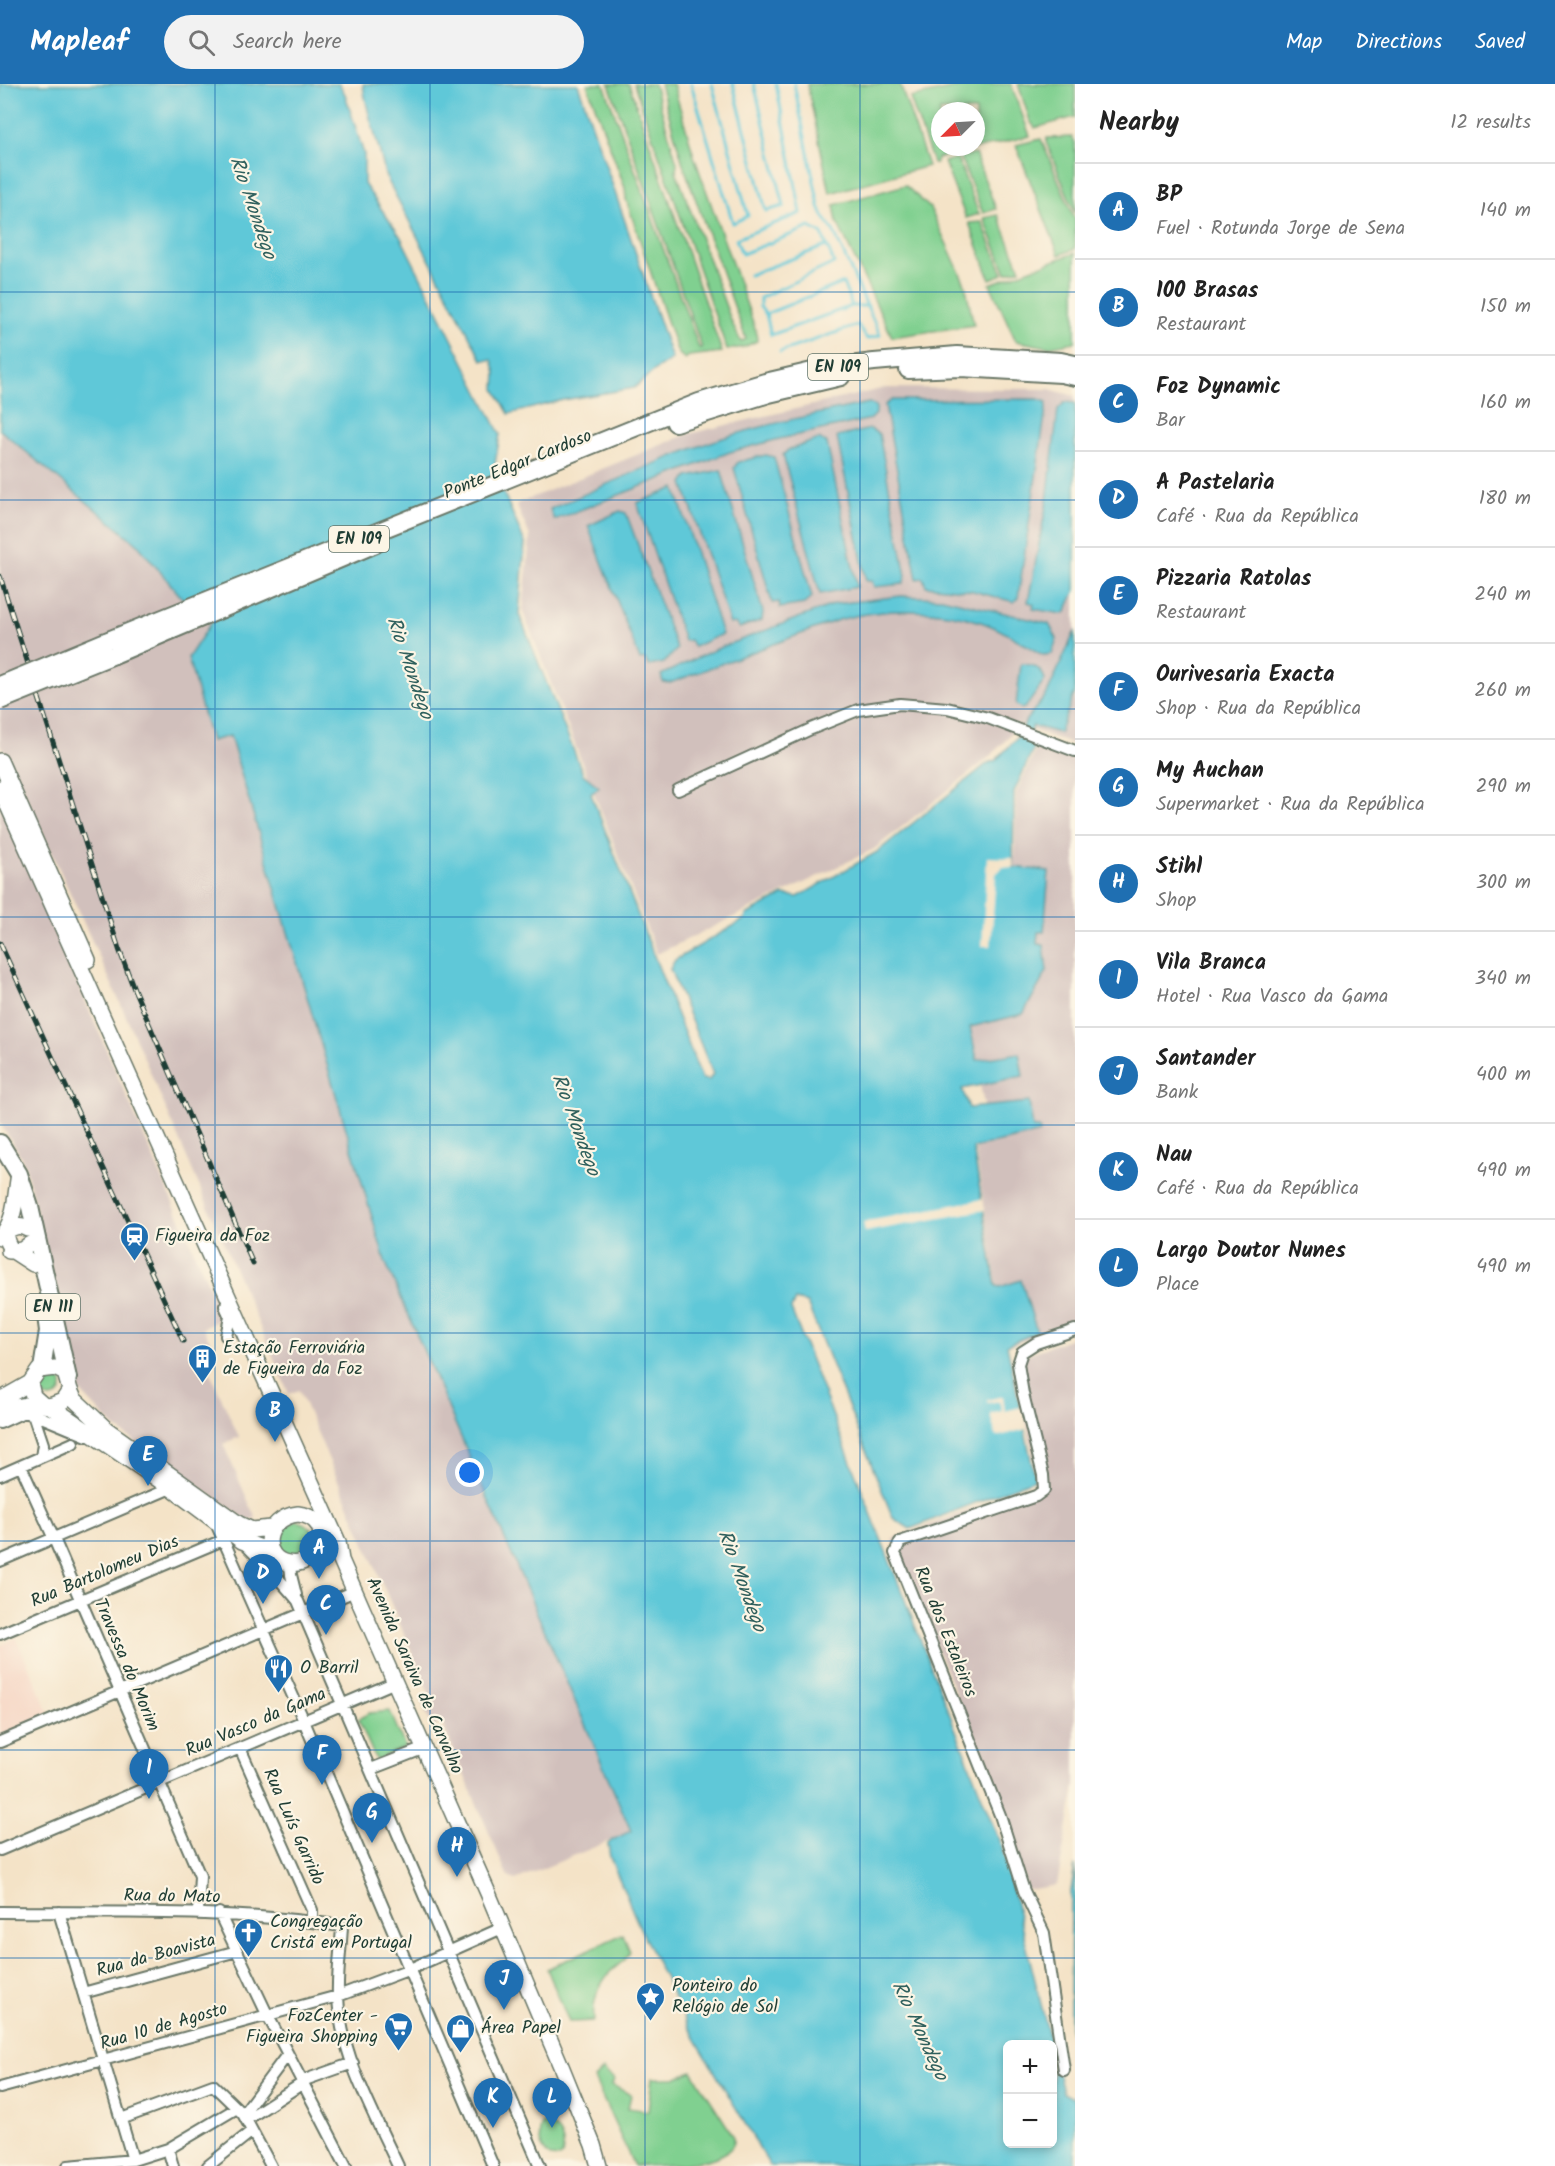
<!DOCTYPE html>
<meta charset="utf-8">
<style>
:root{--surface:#fff;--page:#f2f2f2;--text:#222;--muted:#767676;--line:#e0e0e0;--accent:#1f6fb2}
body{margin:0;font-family:Kalam,sans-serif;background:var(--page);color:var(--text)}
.controls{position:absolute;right:18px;bottom:18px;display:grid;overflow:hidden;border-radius:9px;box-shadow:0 3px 9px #0003}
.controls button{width:54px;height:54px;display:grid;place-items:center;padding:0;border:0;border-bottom:2px solid var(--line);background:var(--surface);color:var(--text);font:30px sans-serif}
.compass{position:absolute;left:931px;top:18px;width:54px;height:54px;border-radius:50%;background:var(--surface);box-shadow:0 3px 9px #0003;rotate:246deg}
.you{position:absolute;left:470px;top:1389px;width:21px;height:21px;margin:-15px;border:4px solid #fff;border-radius:50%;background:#1a73e8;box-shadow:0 0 0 9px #1a73e833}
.badge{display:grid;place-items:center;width:39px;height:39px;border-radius:50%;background:var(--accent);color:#fff;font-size:20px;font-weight:700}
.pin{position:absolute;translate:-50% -50px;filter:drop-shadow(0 2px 3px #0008)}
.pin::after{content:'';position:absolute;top:32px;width:21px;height:18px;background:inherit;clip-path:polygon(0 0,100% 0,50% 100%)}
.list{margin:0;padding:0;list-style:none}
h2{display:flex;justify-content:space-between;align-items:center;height:78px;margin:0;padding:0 24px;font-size:26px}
h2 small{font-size:20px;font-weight:400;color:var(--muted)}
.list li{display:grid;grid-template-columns:39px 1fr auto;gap:18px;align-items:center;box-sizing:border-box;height:96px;padding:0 24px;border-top:2px solid var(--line)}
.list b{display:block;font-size:22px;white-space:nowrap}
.list p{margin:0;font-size:20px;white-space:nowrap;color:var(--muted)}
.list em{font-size:20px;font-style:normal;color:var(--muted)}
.icon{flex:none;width:33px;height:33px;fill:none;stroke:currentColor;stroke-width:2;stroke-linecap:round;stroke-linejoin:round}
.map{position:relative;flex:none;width:1075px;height:2082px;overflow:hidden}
header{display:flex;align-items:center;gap:36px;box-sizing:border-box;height:84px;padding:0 30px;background:var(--accent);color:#fff}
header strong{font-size:28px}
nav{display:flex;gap:33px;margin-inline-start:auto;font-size:21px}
.search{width:420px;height:54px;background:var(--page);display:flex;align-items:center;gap:15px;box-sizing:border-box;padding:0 21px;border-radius:33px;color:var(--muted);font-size:22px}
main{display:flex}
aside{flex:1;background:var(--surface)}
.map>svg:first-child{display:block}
.built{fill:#f5d3c1}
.industrial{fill:#d1c0bc}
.green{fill:#80d090;stroke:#508662;stroke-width:1.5;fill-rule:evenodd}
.water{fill:#5ec8d8;stroke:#3e8286;stroke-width:1.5}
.pier{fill:#f4e3c7}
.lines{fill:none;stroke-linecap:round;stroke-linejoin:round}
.stream{stroke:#5ec8d8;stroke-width:3}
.street-casing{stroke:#6a7767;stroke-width:14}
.secondary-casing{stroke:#6a7767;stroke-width:18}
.primary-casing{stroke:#6a7767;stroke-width:20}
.street{stroke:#fff;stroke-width:10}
.secondary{stroke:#fff;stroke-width:15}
.primary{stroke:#fff;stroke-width:16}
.rail-casing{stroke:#1f3d34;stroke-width:5}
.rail{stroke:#fcf5e5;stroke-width:3;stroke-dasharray:9;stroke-linecap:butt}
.primary-bridge-casing{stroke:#6a7767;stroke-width:20;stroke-linecap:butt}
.primary-bridge{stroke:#fff;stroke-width:16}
.grid{fill:none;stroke:#1f6fb2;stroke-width:1.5;stroke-opacity:0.55}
.labels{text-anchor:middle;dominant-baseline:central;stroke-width:4.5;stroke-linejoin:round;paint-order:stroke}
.shield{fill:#fcf5e5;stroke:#617469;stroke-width:1.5}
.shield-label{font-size:16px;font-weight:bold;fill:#1f3d34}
.street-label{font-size:18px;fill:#1f3d34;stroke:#fcf5e5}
.poi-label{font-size:18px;fill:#1f3d34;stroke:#fcf5e5;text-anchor:start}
.water-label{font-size:20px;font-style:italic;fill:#2f605d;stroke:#fcf5e5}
</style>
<header>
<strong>Mapleaf</strong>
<div class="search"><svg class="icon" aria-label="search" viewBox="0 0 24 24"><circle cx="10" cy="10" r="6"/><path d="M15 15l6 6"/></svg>Search here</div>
<nav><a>Map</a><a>Directions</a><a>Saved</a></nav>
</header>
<main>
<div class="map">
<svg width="1075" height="2082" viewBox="0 0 1075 2082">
<rect width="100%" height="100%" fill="#fcf5e5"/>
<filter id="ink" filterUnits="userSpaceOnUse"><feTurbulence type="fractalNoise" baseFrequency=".0167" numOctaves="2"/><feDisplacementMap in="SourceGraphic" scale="12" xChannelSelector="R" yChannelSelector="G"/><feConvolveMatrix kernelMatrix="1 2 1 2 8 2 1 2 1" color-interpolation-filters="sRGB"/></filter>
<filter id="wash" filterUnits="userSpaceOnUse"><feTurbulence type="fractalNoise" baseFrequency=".008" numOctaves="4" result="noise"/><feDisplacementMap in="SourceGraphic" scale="24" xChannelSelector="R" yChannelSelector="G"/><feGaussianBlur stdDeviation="1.35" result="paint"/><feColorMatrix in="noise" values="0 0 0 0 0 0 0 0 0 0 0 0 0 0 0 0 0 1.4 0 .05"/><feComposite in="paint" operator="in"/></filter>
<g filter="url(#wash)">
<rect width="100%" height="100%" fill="#f4e3c7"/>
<path class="built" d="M16,1554L50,1631L0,1652V1562Z"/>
<path class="industrial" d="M885,304L1049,305L1075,312V661L1016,640L1009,653L986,676L874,765L657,870L523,528L530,452L516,420L688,350Z
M0,346L137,460L183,514L204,521L213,536L212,657L229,651L385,1177L631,1748L515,1796L508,1793L442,1639L432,1643L422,1619L432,1615L299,1306L289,1310L122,923L16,690L0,660Z
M1037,663L1075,676V1238L1011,1261L997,1202L975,1065L992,1060L968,941L966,770L1015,772L1016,709Z
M0,721L223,1234L203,1244L211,1259L206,1280L239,1353L223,1360L256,1435L248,1437L114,1343L79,1306L25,1081L16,1064L0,1039Z
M1075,1253V1701L1057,1801L1027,1806L1005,1729L892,1455L1039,1400L1014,1275Z"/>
<path class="green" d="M587,0H604L699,264H702L609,0H629L722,268L689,272L685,275L678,269L626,115L625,104Z
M634,0H654L677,79L676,87L732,239L741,258L746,255L683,80L660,0H673L694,72L756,247L757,257L744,263L727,266Z
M807,0H900L928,82L830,109Z
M971,0H1011L1030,52L937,74L936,79H933L910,14ZM940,27H976V63H940Z
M1018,0H1075V33L1035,44L1030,37Z
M1072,53L1075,59V129L1046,58L1047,54Z
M1041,55L1075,136V165L1059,171L1016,61Z
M975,70L996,125L983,129L960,73Z
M957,74L979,130L966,134L944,78Z
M905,101L930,124L965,200L974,241L892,253L837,138L834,121Z
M998,131L1020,185L1006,189L984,134Z
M982,138L1003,190L990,195L969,139Z
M1075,169V258L1048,263L1016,257L990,200Z
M38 1302a12 12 0 1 1 24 0a12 12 0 1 1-24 0Z
M296,1437C307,1439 312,1443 314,1454C304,1476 280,1480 275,1453L282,1443Z
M390,1627L405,1663L376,1676L358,1635L369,1629Z
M623,1850L630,1868C625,1878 617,1881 610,1888C598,1902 592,1919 594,1937L569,1938L547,1885Z
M603,1986L614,1995L612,2001L631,2011L628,2024L648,2027L652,1994H675L692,1987L734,2053C739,2082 656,2082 634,2082L594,1995Z
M546,2040C561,2044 566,2059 562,2072L560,2074L550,2073C541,2065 536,2053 542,2041Z"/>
<path class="water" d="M0,0H339L345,10L364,70V100L400,152L500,350L494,386L525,459L519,530L583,690L599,703L591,710L702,995L709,996L713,990L670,885L675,876L745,835L746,831L783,811L798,813L877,768L988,679L996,676L1020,651L1026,636L1047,610L1075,547V608L1059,649L1033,642L1027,653L1037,657L1014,708L1013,783L1049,787L1044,848H1038L1037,860L1044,861L1047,887L1023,930L970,943L977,976L1019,969L1023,992L962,1005L969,1024L1029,1018L1033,1044H1039L1040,1049L973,1064L996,1202L1000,1203L1021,1196L1037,1248L1007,1261L1035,1395L910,1445L893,1434L807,1219L795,1216L791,1225L1002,1764L1051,1960H1008V2060H1052L1053,1966L1063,2009L1073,2014L1075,2011V2082H770L689,1944L639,1842L610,1773L608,1760L612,1756L631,1747L385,1177L230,652L211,657L188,574L213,536L204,521L183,515L137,460L0,346Z
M363,0H578L672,275L655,286L634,304L563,316L509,330L495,305L496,289L492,276H482L385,91C380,60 366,31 363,0Z
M1038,315L1047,318L1018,514L1014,518L973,507L926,502L923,494L917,495L885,321L892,316Z
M1065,318L1075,319V507L1066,528L1062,530L1033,525L1034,520L1028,518L1047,417L1058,325Z
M869,319L876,322V330L871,335L779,355L730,368L554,436L550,425C607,401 664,373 723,354C771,339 820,329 869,319Z
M870,345L879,350L906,492L903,500L874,503L872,497H866L837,353Z
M819,355L827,359L857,503L820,510L783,371L788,366Z
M766,371L774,373L812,513L804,520L780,524L779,518L772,519L734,384L738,378Z
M721,386L763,528L762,536L739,544L735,539L730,540L683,399L688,393Z
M675,404L722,550L694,563L690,556L684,557L637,419Z
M620,427L626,429L677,565L664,579L649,582L645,575L640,576L588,442Z
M901,512L942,514L1049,540L1057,555L1052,570L1043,571C1023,560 1003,545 981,538C936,523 884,524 838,536L670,599L663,598L661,591L714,566L835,520Z
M1021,580C1033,580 1042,584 1045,596L1026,623L1022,625L1016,621Z
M1075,1781V1973L1070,1942L1071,1807Z"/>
<path class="pier" d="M987,773L1013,774V784L1003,783L996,790L991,862H982Z
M983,1115L985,1126L865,1148L863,1138Z
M1003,1312L1005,1327L1021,1323L1026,1345L996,1353L990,1330L1002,1327L999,1317L988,1319L987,1316Z"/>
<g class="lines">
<path class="stream" d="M691,0L733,139L748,132L712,0
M733,0L766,127L784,122L754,0
M776,0L801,129L736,155L742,170L810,143L822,150L834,179L760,214V223L766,230L843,199L852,222
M749,191L826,162
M766,230L771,251L852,222H868
M780,268L858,241L867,255L880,251L833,146L823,132L819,122L794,0"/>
</g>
</g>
<g filter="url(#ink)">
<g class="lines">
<defs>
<path id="street" d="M678,706L811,645L858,626L900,620L947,624L988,634L1075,667
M225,1222L230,1233L226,1252
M33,1330L43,1360L41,1373
M0,1339L24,1328L41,1333L87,1352
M21,1382L54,1455L200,1792L198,1829
M0,1391L73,1359
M215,1437L304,1637L493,2082
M245,1460C263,1479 282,1497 298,1517L540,2082
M0,1477L171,1404
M290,1480L291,1491L296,1511
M0,1550L223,1456
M0,1658L355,1507
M240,1664L312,1826V1837
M371,1685L425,1664
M0,1766L393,1599
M0,1828C114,1829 229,1825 342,1842C341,1865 337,1889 338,1912C340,1970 374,2030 398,2082
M59,1828L133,2076
M219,1829L267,1930L346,2082
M83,1909L237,1867
M1064,1986L1044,1849L1024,1807L1000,1731L895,1469L900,1458L1036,1412L1044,1406L1043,1391L1023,1310L1018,1280L1022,1268L1036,1259L1075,1246
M302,1997L353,1979
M0,2004L338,1912L410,1885L502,1844
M243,2030L287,1971
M121,2035L213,2001L243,2030L271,2082
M247,2035L303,1999
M168,2065L173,2082
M68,2082L133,2076L168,2065L237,2024
M208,2082L252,2047"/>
<path id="secondary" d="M0,677L88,876
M0,704L338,1458L341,1476L362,1524L488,1809L561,1982L593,2061L599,2082
M27,1145C20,1140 14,1143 6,1147C5,1155 7,1161 13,1167L22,1166L30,1160
M0,1153C16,1138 15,1111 19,1090
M9,1167H13L33,1180
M70,1306L74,1315L106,1345L239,1440L252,1446L271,1444
M0,1316L30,1299
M42,1320L33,1312L30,1299L39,1286L55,1284L65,1289L70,1306L63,1317L50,1322
M0,1329C16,1321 32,1319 50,1322L171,1404L242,1457L272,1468
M298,1430C337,1434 321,1485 288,1479C260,1474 263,1434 298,1430Z"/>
<path id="primary" d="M908,286L961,284L1061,290L1075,293
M675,339L769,310L841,293
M106,557L699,318L765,298L825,284L874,278L957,271L1061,277L1075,280
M114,571L376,460
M0,1059L19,1090L30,1123L68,1294
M42,1285L48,1247L46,1232"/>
</defs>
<use href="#street" class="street-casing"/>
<use href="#secondary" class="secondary-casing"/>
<use href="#primary" class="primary-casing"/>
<use href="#street" class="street"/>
<use href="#secondary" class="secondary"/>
<use href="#primary" class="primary"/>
<defs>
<path id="rail" d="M0,492L119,865L134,905L253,1180
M0,859L183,1257"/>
</defs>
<use href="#rail" class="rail-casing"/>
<use href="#rail" class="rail"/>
<defs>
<path id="primary-bridge" d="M0,601L106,557
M0,617L114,571"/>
</defs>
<use href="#primary-bridge" class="primary-bridge-casing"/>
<use href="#primary-bridge" class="primary-bridge"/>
</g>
</g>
<path class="grid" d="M215,0V2082M430,0V2082M645,0V2082M860,0V2082M0,208H1075M0,416H1075M0,625H1075M0,833H1075M0,1041H1075M0,1249H1075M0,1457H1075M0,1666H1075M0,1874H1075"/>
<defs>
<symbol id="station-pin" viewBox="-11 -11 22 30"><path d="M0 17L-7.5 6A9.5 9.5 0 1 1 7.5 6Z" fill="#1f6fb2" stroke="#fcf5e5"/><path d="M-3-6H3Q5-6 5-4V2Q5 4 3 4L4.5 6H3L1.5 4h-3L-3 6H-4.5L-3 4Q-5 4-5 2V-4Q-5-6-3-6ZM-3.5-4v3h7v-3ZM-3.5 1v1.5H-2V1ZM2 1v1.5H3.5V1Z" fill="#fff"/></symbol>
<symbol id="building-pin" viewBox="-11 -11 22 30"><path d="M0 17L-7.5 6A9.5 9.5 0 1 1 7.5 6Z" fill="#1f6fb2" stroke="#fcf5e5"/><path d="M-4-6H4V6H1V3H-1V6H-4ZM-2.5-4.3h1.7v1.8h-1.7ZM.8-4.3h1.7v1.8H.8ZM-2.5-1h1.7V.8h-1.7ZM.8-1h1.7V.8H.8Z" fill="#fff"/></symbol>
<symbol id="restaurant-pin" viewBox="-11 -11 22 30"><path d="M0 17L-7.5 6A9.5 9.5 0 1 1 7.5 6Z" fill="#1f6fb2" stroke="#fcf5e5"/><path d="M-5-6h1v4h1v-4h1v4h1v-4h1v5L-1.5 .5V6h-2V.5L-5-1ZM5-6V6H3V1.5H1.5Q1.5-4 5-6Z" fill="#fff"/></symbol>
<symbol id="church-pin" viewBox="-11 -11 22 30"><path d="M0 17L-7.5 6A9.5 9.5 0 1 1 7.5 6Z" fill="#1f6fb2" stroke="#fcf5e5"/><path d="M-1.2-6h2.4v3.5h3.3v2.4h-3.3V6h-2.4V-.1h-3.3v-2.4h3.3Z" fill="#fff"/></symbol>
<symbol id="sight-pin" viewBox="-11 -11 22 30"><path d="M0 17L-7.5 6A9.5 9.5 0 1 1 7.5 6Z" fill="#1f6fb2" stroke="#fcf5e5"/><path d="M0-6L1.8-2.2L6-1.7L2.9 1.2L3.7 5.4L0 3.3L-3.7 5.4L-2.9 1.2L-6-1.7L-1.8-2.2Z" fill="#fff"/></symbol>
<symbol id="supermarket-pin" viewBox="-11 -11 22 30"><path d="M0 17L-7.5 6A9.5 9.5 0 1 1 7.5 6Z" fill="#1f6fb2" stroke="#fcf5e5"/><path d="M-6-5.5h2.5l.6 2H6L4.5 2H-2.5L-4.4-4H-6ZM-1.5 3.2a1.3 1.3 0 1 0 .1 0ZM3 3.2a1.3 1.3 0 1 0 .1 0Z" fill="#fff"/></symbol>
<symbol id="shop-pin" viewBox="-11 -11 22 30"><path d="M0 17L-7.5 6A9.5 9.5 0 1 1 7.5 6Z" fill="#1f6fb2" stroke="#fcf5e5"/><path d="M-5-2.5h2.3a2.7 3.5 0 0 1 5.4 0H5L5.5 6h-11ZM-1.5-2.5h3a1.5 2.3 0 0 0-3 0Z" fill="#fff"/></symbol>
</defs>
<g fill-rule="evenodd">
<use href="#station-pin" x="118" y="1136" width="33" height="45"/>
<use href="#building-pin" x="186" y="1258" width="33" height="45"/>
<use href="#restaurant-pin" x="262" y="1568" width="33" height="45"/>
<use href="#church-pin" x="232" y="1832" width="33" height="45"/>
<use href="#sight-pin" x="634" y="1896" width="33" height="45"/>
<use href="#supermarket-pin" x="382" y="1926" width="33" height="45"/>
<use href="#shop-pin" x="444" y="1928" width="33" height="45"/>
</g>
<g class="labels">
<g class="shield">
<rect x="808" y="270" width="60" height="26" rx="4.5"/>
<rect x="329" y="442" width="60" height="26" rx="4.5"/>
<rect x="26" y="1210" width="54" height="26" rx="4.5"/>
</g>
<g class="shield-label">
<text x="838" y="283">EN 109</text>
<text x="359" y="455">EN 109</text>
<text x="53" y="1223">EN 111</text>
</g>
<g class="street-label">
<text transform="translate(518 381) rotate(-22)">Ponte Edgar Cardoso</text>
<text transform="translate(105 1488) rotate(-23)">Rua Bartolomeu Dias</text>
<text transform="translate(945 1548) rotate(68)">Rua dos Estaleiros</text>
<text transform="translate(126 1581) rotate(67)">Travessa do Morim</text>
<text transform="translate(414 1592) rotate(66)">Avenida Saraiva de Carvalho</text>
<text transform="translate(256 1639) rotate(-23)">Rua Vasco da Gama</text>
<text transform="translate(293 1743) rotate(66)">Rua Luís Garrido</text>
<text transform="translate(172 1813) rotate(1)">Rua do Mato</text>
<text transform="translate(156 1872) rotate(-15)">Rua da Boavista</text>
<text transform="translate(164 1943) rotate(-16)">Rua 10 de Agosto</text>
</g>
<g class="poi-label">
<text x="155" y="1152">Figueira da Foz</text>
<text x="223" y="1264">Estação Ferroviária<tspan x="223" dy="21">de Figueira da Foz</tspan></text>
<text x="300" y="1584">O Barril</text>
<text x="270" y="1838">Congregação<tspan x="270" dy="21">Cristã em Portugal</tspan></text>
<text x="672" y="1902">Ponteiro do<tspan x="672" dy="21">Relógio de Sol</tspan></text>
<text x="378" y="1932" text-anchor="end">FozCenter -<tspan x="378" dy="21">Figueira Shopping</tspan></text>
<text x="481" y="1944">Área Papel</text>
</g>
<g class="water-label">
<text transform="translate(252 124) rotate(71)">Rio Mondego</text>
<text transform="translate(409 584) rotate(71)">Rio Mondego</text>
<text transform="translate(575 1041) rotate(70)">Rio Mondego</text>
<text transform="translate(741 1497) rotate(70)">Rio Mondego</text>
<text transform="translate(919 1947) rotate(65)">Rio Mondego</text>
</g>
</g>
</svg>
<div class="controls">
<button>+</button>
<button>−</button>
</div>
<svg class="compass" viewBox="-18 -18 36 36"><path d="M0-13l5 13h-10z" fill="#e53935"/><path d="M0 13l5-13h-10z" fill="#767676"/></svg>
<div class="you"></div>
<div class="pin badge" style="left:319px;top:1495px">A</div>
<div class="pin badge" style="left:275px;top:1358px">B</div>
<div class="pin badge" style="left:326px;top:1551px">C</div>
<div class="pin badge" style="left:263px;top:1520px">D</div>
<div class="pin badge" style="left:148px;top:1402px">E</div>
<div class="pin badge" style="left:322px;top:1701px">F</div>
<div class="pin badge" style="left:372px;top:1759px">G</div>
<div class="pin badge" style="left:457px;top:1793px">H</div>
<div class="pin badge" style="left:149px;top:1715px">I</div>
<div class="pin badge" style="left:504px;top:1926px">J</div>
<div class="pin badge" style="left:493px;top:2044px">K</div>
<div class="pin badge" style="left:552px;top:2044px">L</div>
</div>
<aside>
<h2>Nearby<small>12 results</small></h2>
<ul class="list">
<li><span class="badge">A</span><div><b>BP</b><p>Fuel · Rotunda Jorge de Sena</p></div><em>140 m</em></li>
<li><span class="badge">B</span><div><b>100 Brasas</b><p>Restaurant</p></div><em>150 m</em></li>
<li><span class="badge">C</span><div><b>Foz Dynamic</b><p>Bar</p></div><em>160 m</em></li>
<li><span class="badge">D</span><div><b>A Pastelaria</b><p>Café · Rua da República</p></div><em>180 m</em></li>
<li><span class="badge">E</span><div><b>Pizzaria Ratolas</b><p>Restaurant</p></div><em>240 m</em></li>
<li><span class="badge">F</span><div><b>Ourivesaria Exacta</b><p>Shop · Rua da República</p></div><em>260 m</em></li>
<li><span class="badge">G</span><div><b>My Auchan</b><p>Supermarket · Rua da República</p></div><em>290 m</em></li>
<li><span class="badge">H</span><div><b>Stihl</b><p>Shop</p></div><em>300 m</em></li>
<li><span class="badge">I</span><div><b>Vila Branca</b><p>Hotel · Rua Vasco da Gama</p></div><em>340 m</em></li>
<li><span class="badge">J</span><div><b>Santander</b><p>Bank</p></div><em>400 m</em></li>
<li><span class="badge">K</span><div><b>Nau</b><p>Café · Rua da República</p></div><em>490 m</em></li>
<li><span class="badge">L</span><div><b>Largo Doutor Nunes</b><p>Place</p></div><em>490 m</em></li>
</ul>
</aside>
</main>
